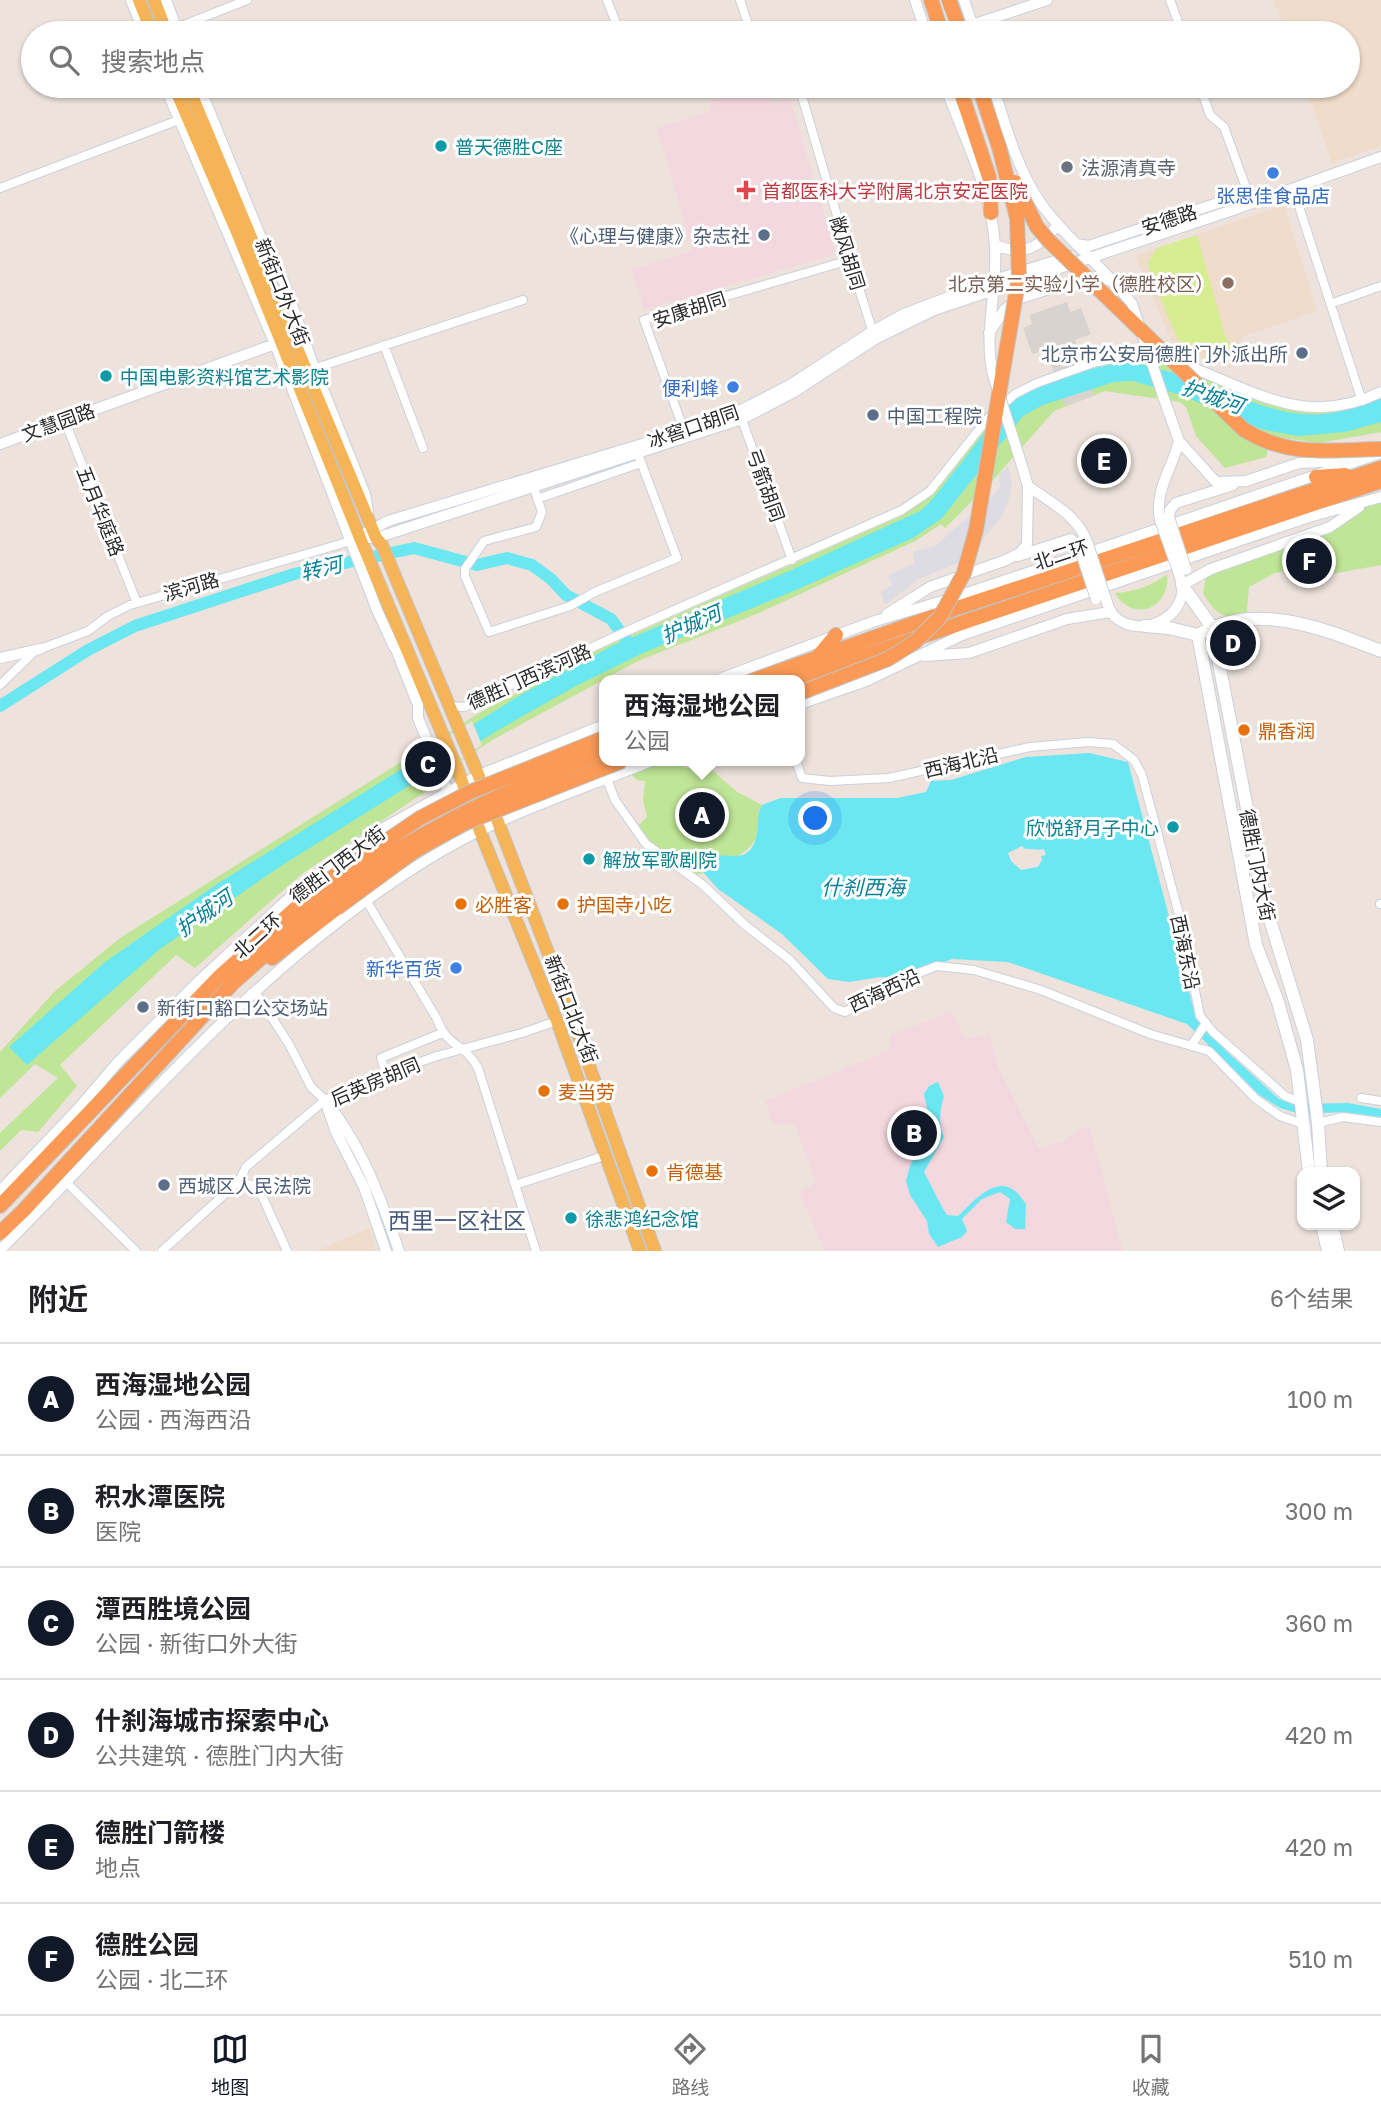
<!DOCTYPE html>
<html lang="zh">
<meta charset="utf-8">
<style>
:root{--surface:#fff;--page:#f2f2f2;--text:#202124;--muted:#757577;--line:#e0e0e0;--accent:#111827}
body{margin:0;font-family:"Golos Text","Noto Sans SC",sans-serif;background:var(--page);color:var(--text)}
.controls{position:absolute;right:21px;bottom:21px;display:grid;overflow:hidden;border-radius:14px;box-shadow:0 2px 5px #0004}
.controls button{width:63px;height:63px;display:grid;place-items:center;padding:0;border:0;border-bottom:2px solid var(--line);background:var(--surface);color:var(--text);font:35px sans-serif}
.you{position:absolute;left:816px;top:819px;width:24px;height:24px;margin:-18px;border:5px solid #fff;border-radius:50%;background:#1a73e8;box-shadow:0 0 0 10px #1a73e833}
.badge{display:grid;place-items:center;width:46px;height:46px;border-radius:50%;background:var(--accent);color:#fff;font-size:23px;font-weight:700}
.pin{position:absolute;translate:-50% -50%;border:4px solid #fff;box-shadow:0 2px 7px #0006}
.popup{position:absolute;left:599px;top:675px;width:206px;height:91px;box-sizing:border-box;display:grid;place-content:center;border-radius:14px;background:var(--surface);filter:drop-shadow(0 2px 5px #0005);font-size:23px;white-space:nowrap;color:var(--muted)}
.popup b{font-size:26px;color:var(--text)}
.popup::after{content:'';position:absolute;left:50%;top:100%;margin-left:-14px;border:14px solid transparent;border-top-color:var(--surface)}
.list{margin:0;padding:0;list-style:none}
h2{display:flex;justify-content:space-between;align-items:center;height:91px;margin:0;padding:0 28px;font-size:30px}
h2 small{font-size:23px;font-weight:400;color:var(--muted)}
.list li{display:grid;grid-template-columns:46px 1fr auto;gap:21px;align-items:center;box-sizing:border-box;height:112px;padding:0 28px;border-top:2px solid var(--line)}
.list b{display:block;font-size:26px;white-space:nowrap}
.list p{margin:0;font-size:23px;white-space:nowrap;color:var(--muted)}
.list em{font-size:23px;font-style:normal;color:var(--muted)}
.icon{flex:none;width:38px;height:38px;fill:none;stroke:currentColor;stroke-width:2;stroke-linecap:round;stroke-linejoin:round}
.map{position:relative;flex:none;width:1381px;height:1251px;overflow:hidden}
.search{position:absolute;background:var(--surface);box-shadow:0 2px 5px #0004;left:21px;right:21px;top:21px;height:77px;display:flex;align-items:center;gap:18px;box-sizing:border-box;padding:0 24px;border-radius:38px;color:var(--muted);font-size:26px}
.sheet{height:763px;background:var(--surface)}
nav{display:flex;justify-content:space-around;align-items:center;box-sizing:border-box;height:98px;border-top:2px solid var(--line);background:var(--surface);font-size:19px;color:var(--muted)}
nav a{display:grid;justify-items:center;gap:4px}
nav .on{color:var(--accent)}
.map>svg:first-child{display:block}
.industrial{fill:#dddce5}
.education{fill:#efdcca}
.medical{fill:#f4d8df}
.green{fill:#bfe596}
.pitch{fill:#d7ed91}
.plaza{fill:#d9d3cf}
.water{fill:#6be7f2;fill-rule:evenodd}
.pier{fill:#ede2dc}
.lines{fill:none;stroke-linecap:round;stroke-linejoin:round}
.river{stroke:#6be7f2;stroke-width:12}
.minor-casing{stroke:#cad1dc;stroke-width:10}
.tertiary-casing{stroke:#cad1dc;stroke-width:12}
.secondary-casing{stroke:#cad1dc;stroke-width:14}
.primary-casing{stroke:#c3c3c3;stroke-width:14}
.trunk-casing{stroke:#c3c3c3;stroke-width:16}
.minor{stroke:#fff;stroke-width:8}
.tertiary{stroke:#fff;stroke-width:10}
.secondary{stroke:#fff;stroke-width:12}
.primary{stroke:#f5b458;stroke-width:12}
.trunk{stroke:#fa9a56;stroke-width:14}
.tertiary-bridge-casing{stroke:#cad1dc;stroke-width:12;stroke-linecap:butt}
.primary-bridge-casing{stroke:#c3c3c3;stroke-width:14;stroke-linecap:butt}
.trunk-bridge-casing{stroke:#c3c3c3;stroke-width:16;stroke-linecap:butt}
.tertiary-bridge{stroke:#fff;stroke-width:10}
.primary-bridge{stroke:#f5b458;stroke-width:12}
.trunk-bridge{stroke:#fa9a56;stroke-width:14}
.culture-dot{fill:#0f9aa8;stroke:#fff;stroke-width:2.5}
.worship-dot{fill:#6b7280;stroke:#fff;stroke-width:2.5}
.shop-dot{fill:#3f7fe0;stroke:#fff;stroke-width:2.5}
.health-dot{fill:#e0444e;stroke:#fff;stroke-width:2.5}
.service-dot{fill:#5c6f8a;stroke:#fff;stroke-width:2.5}
.education-dot{fill:#8d6e63;stroke:#fff;stroke-width:2.5}
.food-dot{fill:#e8710a;stroke:#fff;stroke-width:2.5}
.labels{text-anchor:middle;dominant-baseline:central;stroke-width:6;stroke-linejoin:round;paint-order:stroke}
.culture-label{font-size:19px;fill:#0d838f;stroke:#fff;text-anchor:start}
.worship-label{font-size:19px;fill:#5b616d;stroke:#fff;text-anchor:start}
.health-label{font-size:19px;fill:#be3a42;stroke:#fff;text-anchor:start}
.shop-label{font-size:19px;fill:#366cbe;stroke:#fff;text-anchor:end}
.street-label{font-size:19px;fill:#2a2a2a;stroke:#fff}
.service-label{font-size:19px;fill:#4e5e75;stroke:#fff;text-anchor:start}
.education-label{font-size:19px;fill:#785e54;stroke:#fff;text-anchor:end}
.food-label{font-size:19px;fill:#c56008;stroke:#fff;text-anchor:start}
.water-label{font-size:21px;font-style:italic;fill:#098198;stroke:#fff}
.quarter-label{font-size:23px;fill:#495b7c;stroke:#fff}
</style>
<div class="map">
<svg width="1381" height="1251" viewBox="0 0 1381 1251">
<rect width="100%" height="100%" fill="#ede2dc"/>
<path class="industrial" d="M1008,466L1012,484L1008,502L1002,515L982,541L961,562L918,579L885,605L881,592L893,584L888,576L915,563L913,552L935,546L993,496L1000,487L999,475Z"/>
<path class="education" d="M1274,0H1381V146L1332,163L1305,86H1348V33H1286Z
M1284,205L1317,311L1243,336L1230,368L1174,347L1135,256Z
M370,1228L376,1251H316Z"/>
<path class="medical" d="M759,86H766L771,103L785,99L791,102L835,251L829,256L644,310L632,269L693,251L657,128L711,111L709,102Z
M952,1012L965,1039L990,1034L997,1065L1039,1149L1063,1141L1089,1125L1123,1251H825L799,1192L816,1183L794,1123L782,1125L773,1123L765,1101L890,1050V1035Z"/>
<path class="green" d="M1130,357L1188,368L1310,411L1381,394V432L1318,443L1271,436L1266,457L1225,468L1196,436L1186,407L1180,402L1105,391L1054,411L994,479L945,528L941,524L915,541L759,613L638,661L494,739L427,783L428,790L303,873L195,968L176,955L60,1065L77,1086L38,1132L21,1130L0,1151V1133L58,1078L35,1064L0,1098V1052L54,992L120,938L481,712L600,649L901,516L936,489L982,430L1008,402L1036,385Z
M1381,501V565L1331,574L1313,566L1275,573L1249,587L1246,620C1222,617 1215,614 1203,593L1206,578L1211,569L1330,527L1367,502Z
M1167,574C1171,608 1133,624 1115,593C1134,592 1152,586 1167,574Z
M663,761H682L685,768L704,763L737,792L762,805C756,817 759,826 756,837C752,854 714,867 698,875L649,840L638,826L647,817L643,800L645,781L637,780L631,774Z"/>
<path class="pitch" d="M1197,235L1225,335L1232,347L1224,359L1178,340L1150,273L1148,263L1157,248Z"/>
<path class="plaza" d="M1067,302L1070,312L1081,308L1091,334L1075,340L1094,396L1065,406L1046,350L1032,354L1023,328L1032,324L1029,315Z"/>
<path class="water" d="M1130,361C1154,368 1180,374 1204,383C1269,409 1312,431 1381,397V422L1345,432L1298,436L1261,429L1181,395L1133,381L1114,382L1043,405L1023,416L942,518L913,538L796,590L643,653L574,687L495,732L281,866L160,949L27,1065L9,1047L105,962L217,884L522,694L614,645L787,572L920,511C937,497 947,479 962,462C974,447 999,411 1014,400C1046,378 1092,368 1130,361Z
M1089,753L1128,762L1196,1018L1225,1050L1279,1099L1294,1104L1348,1103L1381,1109V1117L1344,1112L1300,1114L1280,1108L1258,1094L1187,1024L1008,962L952,959L905,978L880,977L849,982L828,979L782,934L718,889L702,871L700,864C703,863 706,860 709,858C726,850 748,867 756,838C759,827 756,817 762,805L781,798H897L926,792L931,781L951,780L1026,757ZM1022,846L1025,849C1032,848 1037,851 1044,849L1046,855L1041,856L1042,860L1038,867L1021,870L1011,861L1008,853Z
M938,1082L944,1096C940,1108 938,1126 944,1137L924,1172C932,1186 938,1201 947,1215L958,1216C971,1204 995,1174 1015,1191C1019,1194 1023,1200 1026,1204L1025,1229H1015L1006,1222L1010,1199L1000,1192L982,1199L962,1219L967,1231L962,1237L938,1247L929,1234L927,1221L910,1195L906,1181L910,1166L918,1150L929,1141L932,1131L924,1094L929,1086Z"/>
<path class="pier" d="M472,721L482,745L432,778L422,752Z"/>
<g class="lines">
<path class="river" d="M0,706L88,650L135,626L294,574L414,548L477,565L507,558L532,565L551,579L566,595L611,619L634,650"/>
<defs>
<path id="minor" d="M607,0L620,33
M740,0L751,33
M1170,0L1182,33
M171,30L247,0
M770,86L773,89L785,86
M799,86L850,260L874,336
M1200,86L1210,115L1224,127L1248,193
M0,188L184,118
M1293,188L1362,401
M1330,304L1381,286
M384,345L423,448
M310,370L523,300
M740,414L792,560
M64,419L137,603
M686,436L644,320L850,260
M534,488L542,512L536,527L484,541L465,569V576L489,632L570,606L595,592L677,558L638,454
M537,499L641,463
M0,685L35,651L88,631L108,616L130,605L351,541
M449,706L464,707L636,627L902,510L930,491L989,417L1015,394L1037,383L1099,361
M796,761L802,778L830,781L889,778L1030,747L1088,742L1113,744L1134,760L1142,775L1182,926L1200,1016L1213,1032L1285,1096L1300,1102
M607,779L615,800L646,844L703,885L745,925L790,960L834,1008L845,1012L905,978L937,966L974,970L1041,990L1150,1034L1209,1051L1256,1099L1280,1116L1303,1124
M366,900L437,1019C448,1049 464,1042 478,1068L536,1251
M1380,904H1381
M251,993L257,995L289,1044L311,1087L325,1100
M1191,1046L1206,1023
M386,1074L381,1058L442,1033
M1361,1098L1381,1101
M1318,1123L1343,1117L1381,1122
M239,1181L258,1187L287,1251
M66,1182L136,1251
M515,1185L604,1156
M162,1251L239,1181L246,1167L325,1100L386,1074L437,1056L522,1033L557,1021"/>
<path id="tertiary" d="M131,0L144,33
M166,0L178,33
M915,0L926,33
M964,0L975,33
M972,25L1047,0
M165,86L275,344L377,610L394,647L411,664
M199,86L259,233L272,263L284,282L311,359L365,494L368,511
M945,86C964,137 992,191 995,246C998,290 983,332 993,375
M993,86C1006,126 1017,170 1042,205C1068,241 1105,268 1132,304
M1076,244L1089,246L1248,193L1260,200
M995,245C1026,257 1038,247 1058,225
M989,333L1005,309L1021,298L1077,280L1096,277L1114,282
M1099,361C1109,359 1120,354 1130,354C1155,353 1180,362 1203,372C1265,398 1314,425 1381,392
M1163,396L1179,441L1216,482L1246,481L1299,463L1347,461
M0,444L275,344
M1028,486C1051,503 1078,515 1088,544
M1169,517L1170,510L1176,503L1233,485
M1160,520C1154,491 1172,469 1179,441
M367,532L388,521L685,431L739,411L790,385L873,331L904,314L994,280L1071,256
M351,541L360,538H376L742,419L794,392L875,339L934,310L1230,211L1381,157
M1018,556L1071,539L1079,547
M1182,585L1211,569L1330,527L1359,507
M1105,596C1107,603 1109,611 1114,616C1134,636 1173,625 1181,598C1184,589 1181,580 1178,571
M887,614L930,587L1006,560L1020,553L1027,544L1028,486L1018,453
M397,652L418,705V718L448,791
M924,656L969,653L1067,619L1110,612
M0,658L40,649
M717,680L875,621L946,600L1114,544L1381,453
M800,704L866,681L962,635L1309,517L1381,497
M325,1100C362,1146 380,1196 399,1251
M327,1106L336,1132L364,1187L386,1251
M0,1191L77,1110L119,1061L199,981L286,901L338,859L378,831L477,776L604,725
M0,1250C140,1110 265,956 438,853C504,814 580,790 651,761"/>
<path id="secondary" d="M1182,585L1212,627L1266,907L1307,1040L1318,1123L1321,1172
M1145,626L1169,628L1198,635C1255,600 1324,629 1381,651
M1198,635L1256,945L1278,1002L1297,1070L1309,1172
M1322,1225L1328,1251
M1332,1225L1338,1251"/>
<path id="primary" d="M139,0L152,33
M154,0L167,33
M174,86L237,232L360,538L442,733
M188,86L376,538L382,545L498,822L560,984L655,1251
M457,768L480,831L557,1021L640,1251"/>
<path id="trunk" d="M931,0L942,33
M949,0L961,33
M959,86L989,177L991,213
M979,86L999,147
M1316,477L1345,475
M817,658L836,635
M754,680L960,607L1381,468
M793,680L1381,481
M272,958L337,908
M0,1206L219,977L324,883
M0,1233L24,1210L233,983L333,894"/>
</defs>
<use href="#minor" class="minor-casing"/>
<use href="#tertiary" class="tertiary-casing"/>
<use href="#secondary" class="secondary-casing"/>
<use href="#primary" class="primary-casing"/>
<use href="#trunk" class="trunk-casing"/>
<use href="#minor" class="minor"/>
<use href="#tertiary" class="tertiary"/>
<use href="#secondary" class="secondary"/>
<use href="#primary" class="primary"/>
<use href="#trunk" class="trunk"/>
<defs>
<path id="tertiary-bridge" d="M1132,304L1163,396
M993,375L1018,453
M1169,517L1186,569
M1160,520L1178,571
M1088,544L1105,596
M1079,547L1096,599"/>
<path id="primary-bridge" d="M442,733L457,768"/>
<path id="trunk-bridge" d="M1015,182L1037,227L1049,241L1243,429C1288,458 1330,450 1381,449
M800,693L888,659L915,642L940,617L964,573L976,530L1019,276L1017,218L999,147
M324,883L420,818L470,792L604,738
M333,894C419,829 504,791 604,753
M337,908L413,852L465,823L622,761"/>
</defs>
<use href="#tertiary-bridge" class="tertiary-bridge-casing"/>
<use href="#primary-bridge" class="primary-bridge-casing"/>
<use href="#trunk-bridge" class="trunk-bridge-casing"/>
<use href="#tertiary-bridge" class="tertiary-bridge"/>
<use href="#primary-bridge" class="primary-bridge"/>
<use href="#trunk-bridge" class="trunk-bridge"/>
</g>
<g class="culture-dot">
<circle cx="441" cy="146" r="7"/>
<circle cx="106" cy="376" r="7"/>
<circle cx="1173" cy="827" r="7"/>
<circle cx="589" cy="859" r="7"/>
<circle cx="571" cy="1218" r="7"/>
</g>
<circle class="worship-dot" cx="1067" cy="167" r="7"/>
<g class="shop-dot">
<circle cx="1273" cy="173" r="7"/>
<circle cx="733" cy="387" r="7"/>
<circle cx="456" cy="968" r="7"/>
</g>
<path class="health-dot" d="M742.5 179.5h7v7h7v7h-7v7h-7v-7h-7v-7h7z"/>
<g class="service-dot">
<circle cx="764" cy="235" r="7"/>
<circle cx="1302" cy="353" r="7"/>
<circle cx="873" cy="415" r="7"/>
<circle cx="143" cy="1007" r="7"/>
<circle cx="164" cy="1185" r="7"/>
</g>
<circle class="education-dot" cx="1228" cy="283" r="7"/>
<g class="food-dot">
<circle cx="1244" cy="730" r="7"/>
<circle cx="461" cy="904" r="7"/>
<circle cx="563" cy="904" r="7"/>
<circle cx="544" cy="1091" r="7"/>
<circle cx="652" cy="1171" r="7"/>
</g>
<g class="labels">
<g class="culture-label">
<text x="455" y="146">普天德胜C座</text>
<text x="120" y="376">中国电影资料馆艺术影院</text>
<text x="1159" y="827" text-anchor="end">欣悦舒月子中心</text>
<text x="603" y="859">解放军歌剧院</text>
<text x="585" y="1218">徐悲鸿纪念馆</text>
</g>
<g class="worship-label">
<text x="1081" y="167">法源清真寺</text>
</g>
<g class="health-label">
<text x="762" y="190">首都医科大学附属北京安定医院</text>
</g>
<g class="shop-label">
<text x="1273" y="195" text-anchor="middle">张思佳食品店</text>
<text x="719" y="387">便利蜂</text>
<text x="442" y="968">新华百货</text>
</g>
<g class="street-label">
<text transform="translate(1169 219) rotate(-18)">安德路</text>
<text transform="translate(848 253) rotate(73)">敞风胡同</text>
<text transform="translate(283 292) rotate(68)">新街口外大街</text>
<text transform="translate(689 309) rotate(-18)">安康胡同</text>
<text transform="translate(58 422) rotate(-20)">文慧园路</text>
<text transform="translate(693 426) rotate(-19)">冰窖口胡同</text>
<text transform="translate(766 485) rotate(70)">弓箭胡同</text>
<text transform="translate(101 511) rotate(68)">五月华庭路</text>
<text transform="translate(1061 554) rotate(-18)">北二环</text>
<text transform="translate(191 586) rotate(-16)">滨河路</text>
<text transform="translate(529 676) rotate(-24)">德胜门西滨河路</text>
<text transform="translate(961 762) rotate(-13)">西海北沿</text>
<text transform="translate(337 864) rotate(-37)">德胜门西大街</text>
<text transform="translate(1258 865) rotate(79)">德胜门内大街</text>
<text transform="translate(257 935) rotate(-42)">北二环</text>
<text transform="translate(1186 952) rotate(78)">西海东沿</text>
<text transform="translate(884 990) rotate(-25)">西海西沿</text>
<text transform="translate(572 1009) rotate(69)">新街口北大街</text>
<text transform="translate(375 1081) rotate(-23)">后英房胡同</text>
</g>
<g class="service-label">
<text x="750" y="235" text-anchor="end">《心理与健康》杂志社</text>
<text x="1288" y="353" text-anchor="end">北京市公安局德胜门外派出所</text>
<text x="887" y="415">中国工程院</text>
<text x="157" y="1007">新街口豁口公交场站</text>
<text x="178" y="1185">西城区人民法院</text>
</g>
<g class="education-label">
<text x="1214" y="283">北京第二实验小学（德胜校区）</text>
</g>
<g class="food-label">
<text x="1258" y="730">鼎香润</text>
<text x="475" y="904">必胜客</text>
<text x="577" y="904">护国寺小吃</text>
<text x="558" y="1091">麦当劳</text>
<text x="666" y="1171">肯德基</text>
</g>
<g class="water-label">
<text transform="translate(1213 396) rotate(19)">护城河</text>
<text transform="translate(321 568) rotate(-13)">转河</text>
<text transform="translate(691 624) rotate(-24)">护城河</text>
<text x="863" y="887">什刹西海</text>
<text transform="translate(204 913) rotate(-35)">护城河</text>
</g>
<g class="quarter-label">
<text x="457" y="1220">西里一区社区</text>
</g>
</g>
</svg>
<div class="controls">
<button><svg class="icon" aria-label="layers" viewBox="0 0 24 24"><path d="M12 4l9 5-9 5-9-5zM3 14l9 5 9-5"/></svg></button>
</div>
<div class="you"></div>
<div class="pin badge" style="left:702px;top:815px">A</div>
<div class="popup"><b>西海湿地公园</b>公园</div>
<div class="pin badge" style="left:914px;top:1133px">B</div>
<div class="pin badge" style="left:428px;top:764px">C</div>
<div class="pin badge" style="left:1233px;top:643px">D</div>
<div class="pin badge" style="left:1104px;top:461px">E</div>
<div class="pin badge" style="left:1309px;top:561px">F</div>
<div class="search"><svg class="icon" aria-label="search" viewBox="0 0 24 24"><circle cx="10" cy="10" r="6"/><path d="M15 15l6 6"/></svg>搜索地点</div>
</div>
<section class="sheet">
<h2>附近<small>6个结果</small></h2>
<ul class="list">
<li><span class="badge">A</span><div><b>西海湿地公园</b><p>公园 · 西海西沿</p></div><em>100 m</em></li>
<li><span class="badge">B</span><div><b>积水潭医院</b><p>医院</p></div><em>300 m</em></li>
<li><span class="badge">C</span><div><b>潭西胜境公园</b><p>公园 · 新街口外大街</p></div><em>360 m</em></li>
<li><span class="badge">D</span><div><b>什刹海城市探索中心</b><p>公共建筑 · 德胜门内大街</p></div><em>420 m</em></li>
<li><span class="badge">E</span><div><b>德胜门箭楼</b><p>地点</p></div><em>420 m</em></li>
<li><span class="badge">F</span><div><b>德胜公园</b><p>公园 · 北二环</p></div><em>510 m</em></li>
</ul>
</section>
<nav>
<a class="on"><svg class="icon" aria-label="map" viewBox="0 0 24 24"><path d="M3 6l6-2 6 2 6-2v14l-6 2-6-2-6 2zM9 4v14M15 6v14"/></svg>地图</a>
<a><svg class="icon" aria-label="directions" viewBox="0 0 24 24"><path d="M12 3l9 9-9 9-9-9zM9 14v-3h6M13 9l2 2-2 2"/></svg>路线</a>
<a><svg class="icon" aria-label="saved" viewBox="0 0 24 24"><path d="M7 4h10v16l-5-4-5 4z"/></svg>收藏</a>
</nav>
